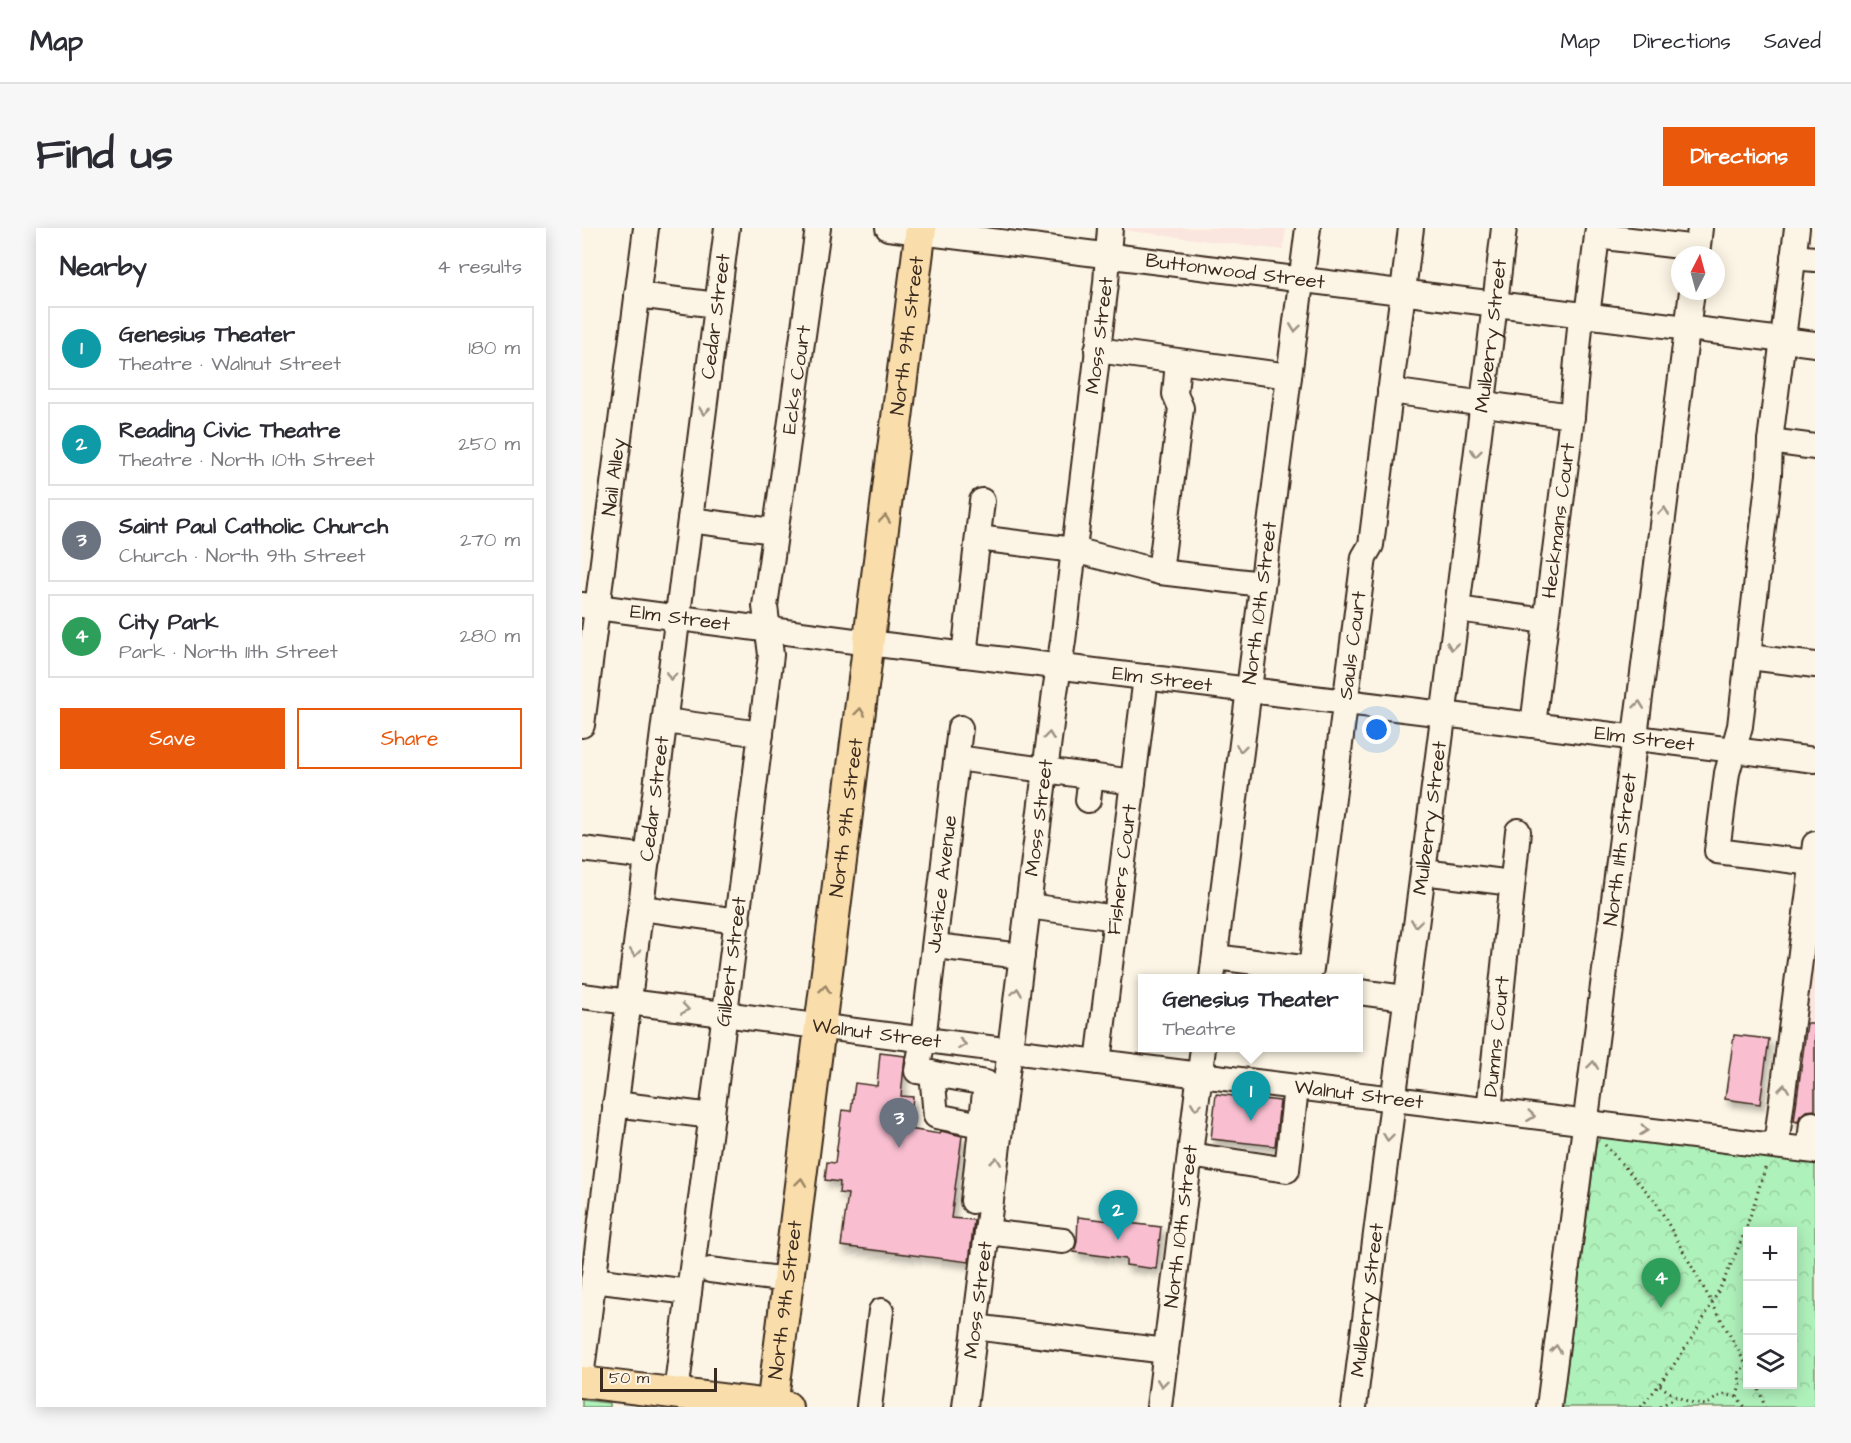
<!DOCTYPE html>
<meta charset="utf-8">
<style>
:root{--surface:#fff;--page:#f7f7f7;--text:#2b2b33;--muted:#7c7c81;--line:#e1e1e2;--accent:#ea580c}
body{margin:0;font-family:"Architects Daughter",sans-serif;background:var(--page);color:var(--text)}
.controls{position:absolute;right:18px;bottom:18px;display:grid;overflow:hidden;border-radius:0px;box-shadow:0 3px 15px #0003}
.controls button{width:54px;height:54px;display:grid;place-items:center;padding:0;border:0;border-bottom:2px solid var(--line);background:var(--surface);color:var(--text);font:30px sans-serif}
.compass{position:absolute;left:1089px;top:18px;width:54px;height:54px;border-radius:50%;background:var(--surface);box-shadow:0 3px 15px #0003;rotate:6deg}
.scale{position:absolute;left:18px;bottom:15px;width:117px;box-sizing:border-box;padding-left:6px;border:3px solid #3b2a1e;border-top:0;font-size:16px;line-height:21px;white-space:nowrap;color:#3b2a1e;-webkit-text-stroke:4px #fcf5e5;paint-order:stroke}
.you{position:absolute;left:795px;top:502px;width:21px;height:21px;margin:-15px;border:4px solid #fff;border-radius:50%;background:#1a73e8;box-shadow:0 0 0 9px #1a73e833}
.badge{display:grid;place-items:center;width:39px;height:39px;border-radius:50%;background:var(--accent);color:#fff;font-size:20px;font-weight:700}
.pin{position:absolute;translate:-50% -50px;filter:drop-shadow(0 2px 3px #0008)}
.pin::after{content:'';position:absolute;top:32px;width:21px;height:18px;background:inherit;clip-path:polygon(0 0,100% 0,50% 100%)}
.popup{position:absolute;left:556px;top:746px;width:225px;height:78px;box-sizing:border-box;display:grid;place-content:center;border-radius:0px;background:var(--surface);filter:drop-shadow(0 2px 4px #0005);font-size:20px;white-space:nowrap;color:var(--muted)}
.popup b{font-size:22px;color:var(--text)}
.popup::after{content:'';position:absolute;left:50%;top:100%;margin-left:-12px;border:12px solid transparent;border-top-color:var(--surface)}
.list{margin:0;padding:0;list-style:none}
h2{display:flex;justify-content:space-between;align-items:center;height:78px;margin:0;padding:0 24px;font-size:26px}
h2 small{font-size:20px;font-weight:400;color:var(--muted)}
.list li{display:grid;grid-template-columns:39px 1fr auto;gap:18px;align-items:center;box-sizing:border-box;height:84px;margin:0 12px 12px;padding:0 12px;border:2px solid var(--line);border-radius:0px}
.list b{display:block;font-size:22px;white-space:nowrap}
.list p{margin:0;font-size:20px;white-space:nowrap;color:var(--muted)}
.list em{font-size:20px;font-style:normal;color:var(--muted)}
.actions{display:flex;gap:12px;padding:18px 24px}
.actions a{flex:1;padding:14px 0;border:2px solid var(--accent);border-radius:0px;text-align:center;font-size:21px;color:var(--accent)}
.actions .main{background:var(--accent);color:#fff}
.icon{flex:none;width:33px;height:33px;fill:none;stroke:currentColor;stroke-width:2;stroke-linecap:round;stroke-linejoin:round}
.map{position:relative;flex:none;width:1233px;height:1179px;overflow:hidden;border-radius:0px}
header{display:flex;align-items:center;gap:36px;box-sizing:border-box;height:84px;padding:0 30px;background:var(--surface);border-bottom:2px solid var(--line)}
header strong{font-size:28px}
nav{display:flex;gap:33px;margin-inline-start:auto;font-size:21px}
.intro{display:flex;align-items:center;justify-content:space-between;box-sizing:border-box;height:144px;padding:0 36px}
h1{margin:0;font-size:42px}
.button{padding:15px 27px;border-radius:0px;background:var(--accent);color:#fff;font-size:21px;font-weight:700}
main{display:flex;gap:36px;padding:0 36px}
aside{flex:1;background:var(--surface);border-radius:0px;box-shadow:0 3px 15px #0003}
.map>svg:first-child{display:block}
.built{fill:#fbe5df}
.park{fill:url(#park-crowns);stroke:#758e6c;stroke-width:1.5;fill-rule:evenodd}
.building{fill:#f9bfd1;stroke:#3b2a1e;stroke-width:1.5;filter:url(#shadow)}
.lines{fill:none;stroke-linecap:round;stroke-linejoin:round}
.minor-casing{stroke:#3b2a1e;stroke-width:28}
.major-casing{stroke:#3b2a1e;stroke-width:34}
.path{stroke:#3b2a1e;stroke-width:3;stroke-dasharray:1.5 4.5;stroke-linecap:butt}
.minor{stroke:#fcf5e5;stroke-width:24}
.major{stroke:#f9ddab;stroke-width:30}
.oneway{stroke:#9c9082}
.oneway2{stroke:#9a8464}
.labels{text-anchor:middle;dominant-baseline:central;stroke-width:5;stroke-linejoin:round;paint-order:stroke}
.street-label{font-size:20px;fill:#3b2a1e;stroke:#fcf5e5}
</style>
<header>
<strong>Map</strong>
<nav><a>Map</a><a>Directions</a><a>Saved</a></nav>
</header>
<div class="intro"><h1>Find us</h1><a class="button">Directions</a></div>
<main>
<aside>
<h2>Nearby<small>4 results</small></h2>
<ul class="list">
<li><span class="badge" style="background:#0f9aa8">1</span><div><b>Genesius Theater</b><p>Theatre · Walnut Street</p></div><em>180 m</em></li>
<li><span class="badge" style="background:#0f9aa8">2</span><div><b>Reading Civic Theatre</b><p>Theatre · North 10th Street</p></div><em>250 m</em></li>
<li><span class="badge" style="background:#6b7280">3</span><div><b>Saint Paul Catholic Church</b><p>Church · North 9th Street</p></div><em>270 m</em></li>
<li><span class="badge" style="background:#2e9e5b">4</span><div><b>City Park</b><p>Park · North 11th Street</p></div><em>280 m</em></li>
</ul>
<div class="actions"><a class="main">Save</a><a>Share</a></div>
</aside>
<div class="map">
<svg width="1233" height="1179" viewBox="0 0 1233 1179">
<defs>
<pattern id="park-crowns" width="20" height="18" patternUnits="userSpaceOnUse" patternTransform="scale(1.5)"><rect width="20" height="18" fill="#aff1bb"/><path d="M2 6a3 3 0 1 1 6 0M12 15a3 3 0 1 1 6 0" fill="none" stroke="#97cfa0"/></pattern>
<filter id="shadow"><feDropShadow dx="3.5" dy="6" stdDeviation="3" flood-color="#0004"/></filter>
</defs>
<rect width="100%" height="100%" fill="#fcf5e5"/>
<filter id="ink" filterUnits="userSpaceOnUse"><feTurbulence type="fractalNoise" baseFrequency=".0167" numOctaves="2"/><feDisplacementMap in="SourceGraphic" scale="12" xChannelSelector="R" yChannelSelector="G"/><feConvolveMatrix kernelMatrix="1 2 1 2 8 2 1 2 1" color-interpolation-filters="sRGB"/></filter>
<g filter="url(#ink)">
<path class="built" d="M541,0H704L701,22L540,2Z
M1233,723V898L1210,895Z"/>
<path class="park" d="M1019,908L1233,934V1179H980L1014,917ZM1166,1004H1210V1156H1166Z
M0,1172L27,1175V1179H0Z"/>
<path class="building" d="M1225,795H1233V882L1224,883L1218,888L1216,894L1212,893Z
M1152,807L1187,811L1178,876L1143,871Z
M298,825L323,828L319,868L331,869L327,901L358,906L359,903L380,908L369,990L392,992L387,1034L259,1018L266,966L257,965L258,954L243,952L245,934L253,935L260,882L269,883L273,855L295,858Z
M634,866L698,873L693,918L629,911Z
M496,989L579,999L574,1041L544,1037V1031L492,1024L495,1014Z"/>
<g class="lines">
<defs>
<g id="minor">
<path id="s1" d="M306,0L1233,116"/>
<path d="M1215,0L1188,213L1187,247L1158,498L1145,545L1135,623L1230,635"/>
<path d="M1015,8L1115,20"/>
<path d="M1115,27L1118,0"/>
<path d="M1211,29L1233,31"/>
<path d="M55,67L135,77"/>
<path d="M1005,88L1016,0"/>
<path d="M515,122L707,148"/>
<path d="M808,163L990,188"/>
<path d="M1188,213L1233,219"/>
<path d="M108,292L192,303"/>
<path d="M396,310L492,322L578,344L680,356"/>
<path d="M578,344L599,180L593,166L596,134"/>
<path id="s2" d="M0,377L287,415L1233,532"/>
<path d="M875,381L964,393"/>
<path d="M382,427L400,273"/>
<path d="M1167,429L1233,437"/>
<path d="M83,493L179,506"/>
<path id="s3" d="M0,497L64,0"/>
<path id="s4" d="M951,497L990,188L999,88"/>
<path d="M378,500L341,812L335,843L404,855L391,973"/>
<path d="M375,530L551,554"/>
<path d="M506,572L509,548"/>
<path d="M0,621L66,629"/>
<path d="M841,644L930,655"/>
<path d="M446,678L534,690"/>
<path d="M59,680L156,693"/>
<path d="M353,718L440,728"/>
<path id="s5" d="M633,729L729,741L782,329L789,317L829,0"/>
<path id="s6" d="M630,750L726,0"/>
<path d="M777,764L823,770"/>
<path id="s7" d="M0,768L618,847L1233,923"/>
<path id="s8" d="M516,834L564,449"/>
<path d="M350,845L354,888L399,897"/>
<path d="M33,876L130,888"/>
<path id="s9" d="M907,883L936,603"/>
<path d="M1194,918L1233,616"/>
<path d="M1227,922L1230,896"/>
<path d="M608,927L705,942L714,859"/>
<path d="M405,1004L481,1013"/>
<path d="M128,1042L206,1052"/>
<path d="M11,1052L107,1064"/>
<path d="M393,1099L584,1123"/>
<path id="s10" d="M0,1142L145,0"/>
<path id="s11" d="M94,1165L189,427L183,378L236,0"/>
<path d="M287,1179L299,1083"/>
<path id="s12" d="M383,1179L473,464L481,413L524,55L528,0"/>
<path id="s13" d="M577,1179L621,820"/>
<path id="s14" d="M772,1179C821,786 876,393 922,0"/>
<path id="s15" d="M967,1179L1110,63"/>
</g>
<g id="major">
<path d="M0,1154L205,1179"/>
<path id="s16" d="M190,1179L339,0"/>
</g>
</defs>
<use href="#minor" class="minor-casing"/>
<use href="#major" class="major-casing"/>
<path class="path" d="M1023,917L1074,974L1166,1140
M1175,1156L1183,1179
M1078,1157C1092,1169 1106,1175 1124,1177L1140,1166L1155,1169L1163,1179
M1155,1169L1158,1157L1157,1144L1164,1137
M1059,1179C1099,1132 1133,1077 1156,1020C1168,993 1175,965 1184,938
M1078,1179L1094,1169"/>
<use href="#minor" class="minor"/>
<use href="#major" class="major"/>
</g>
<defs><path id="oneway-chevron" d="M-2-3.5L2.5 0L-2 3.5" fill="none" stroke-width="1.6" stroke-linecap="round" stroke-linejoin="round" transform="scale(1.5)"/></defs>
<g class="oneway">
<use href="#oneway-chevron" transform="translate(713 100) rotate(97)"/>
<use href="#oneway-chevron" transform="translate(122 183) rotate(97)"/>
<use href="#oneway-chevron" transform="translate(894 225) rotate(97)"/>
<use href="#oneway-chevron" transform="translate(1082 283) rotate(-83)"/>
<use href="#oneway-chevron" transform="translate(870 418) rotate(97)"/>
<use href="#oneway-chevron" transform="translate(89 448) rotate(97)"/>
<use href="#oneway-chevron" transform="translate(1057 477) rotate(-83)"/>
<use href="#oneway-chevron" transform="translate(467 508) rotate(-83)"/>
<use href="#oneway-chevron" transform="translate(659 520) rotate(97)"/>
<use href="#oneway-chevron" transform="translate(834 695) rotate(98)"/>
<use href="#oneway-chevron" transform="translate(53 725) rotate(97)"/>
<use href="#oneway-chevron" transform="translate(435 764) rotate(-82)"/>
<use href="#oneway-chevron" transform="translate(103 781) rotate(8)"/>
<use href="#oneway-chevron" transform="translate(380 816) rotate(7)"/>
<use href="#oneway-chevron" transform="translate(1011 837) rotate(-83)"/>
<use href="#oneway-chevron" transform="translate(1202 860) rotate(-83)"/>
<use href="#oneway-chevron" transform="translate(614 878) rotate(97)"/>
<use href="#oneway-chevron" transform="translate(949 888) rotate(7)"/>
<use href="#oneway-chevron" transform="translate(1062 902) rotate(7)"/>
<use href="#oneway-chevron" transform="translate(806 909) rotate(97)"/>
<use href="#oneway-chevron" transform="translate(414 933) rotate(-83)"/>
<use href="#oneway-chevron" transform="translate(974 1121) rotate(-83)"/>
<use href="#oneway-chevron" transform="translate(580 1155) rotate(97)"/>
</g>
<g class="oneway2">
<use href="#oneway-chevron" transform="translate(303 291) rotate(-83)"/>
<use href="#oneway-chevron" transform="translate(278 484) rotate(-83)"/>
<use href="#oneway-chevron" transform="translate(243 761) rotate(-83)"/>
<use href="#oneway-chevron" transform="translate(219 954) rotate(-83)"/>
</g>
</g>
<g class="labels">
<g class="street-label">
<text stroke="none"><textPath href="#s1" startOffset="350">Buttonwood Street</textPath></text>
<text stroke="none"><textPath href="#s10" startOffset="1062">Cedar Street</textPath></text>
<text stroke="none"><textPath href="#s16" startOffset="1080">North 9th Street</textPath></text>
<text stroke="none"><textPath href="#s12" startOffset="1080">Moss Street</textPath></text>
<text stroke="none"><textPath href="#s14" startOffset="1080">Mulberry Street</textPath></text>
<text stroke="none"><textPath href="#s11" startOffset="1022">Ecks Court</textPath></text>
<text stroke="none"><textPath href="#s3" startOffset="250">Nail Alley</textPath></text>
<text stroke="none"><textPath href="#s4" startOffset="206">Heckmans Court</textPath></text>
<text stroke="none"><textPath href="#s6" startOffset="378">North 10th Street</textPath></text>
<text stroke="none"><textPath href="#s2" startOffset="99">Elm Street</textPath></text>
<text stroke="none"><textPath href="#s5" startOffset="423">Sauls Court</textPath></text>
<text stroke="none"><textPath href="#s2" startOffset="585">Elm Street</textPath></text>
<text stroke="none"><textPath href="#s2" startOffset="1071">Elm Street</textPath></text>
<text stroke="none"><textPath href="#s10" startOffset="576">Cedar Street</textPath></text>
<text stroke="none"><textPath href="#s16" startOffset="594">North 9th Street</textPath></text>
<text stroke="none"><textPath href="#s12" startOffset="594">Moss Street</textPath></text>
<text stroke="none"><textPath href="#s14" startOffset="594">Mulberry Street</textPath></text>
<text stroke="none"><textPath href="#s15" startOffset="562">North 11th Street</textPath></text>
<text stroke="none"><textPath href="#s8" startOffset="194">Fishers Court</textPath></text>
<text transform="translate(360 656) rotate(-83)">Justice Avenue</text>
<text stroke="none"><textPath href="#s11" startOffset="435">Gilbert Street</textPath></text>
<text stroke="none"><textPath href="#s7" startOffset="297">Walnut Street</textPath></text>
<text stroke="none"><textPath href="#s9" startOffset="75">Dumns Court</textPath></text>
<text stroke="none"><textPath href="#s7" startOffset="783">Walnut Street</textPath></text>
<text stroke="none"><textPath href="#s13" startOffset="182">North 10th Street</textPath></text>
<text stroke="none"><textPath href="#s16" startOffset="108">North 9th Street</textPath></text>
<text stroke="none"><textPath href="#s12" startOffset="108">Moss Street</textPath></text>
<text stroke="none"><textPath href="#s14" startOffset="108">Mulberry Street</textPath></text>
</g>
</g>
</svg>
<div class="controls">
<button>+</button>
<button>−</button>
<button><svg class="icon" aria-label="layers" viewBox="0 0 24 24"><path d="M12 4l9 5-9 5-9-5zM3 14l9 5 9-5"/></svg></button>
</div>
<svg class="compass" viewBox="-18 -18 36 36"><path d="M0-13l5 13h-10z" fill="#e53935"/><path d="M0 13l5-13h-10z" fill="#7c7c81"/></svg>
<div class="scale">50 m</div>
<div class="you"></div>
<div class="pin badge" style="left:669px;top:893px;background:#0f9aa8">1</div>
<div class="popup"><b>Genesius Theater</b>Theatre</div>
<div class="pin badge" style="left:536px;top:1012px;background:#0f9aa8">2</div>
<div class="pin badge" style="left:317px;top:920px;background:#6b7280">3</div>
<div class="pin badge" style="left:1079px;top:1080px;background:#2e9e5b">4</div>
</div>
</main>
